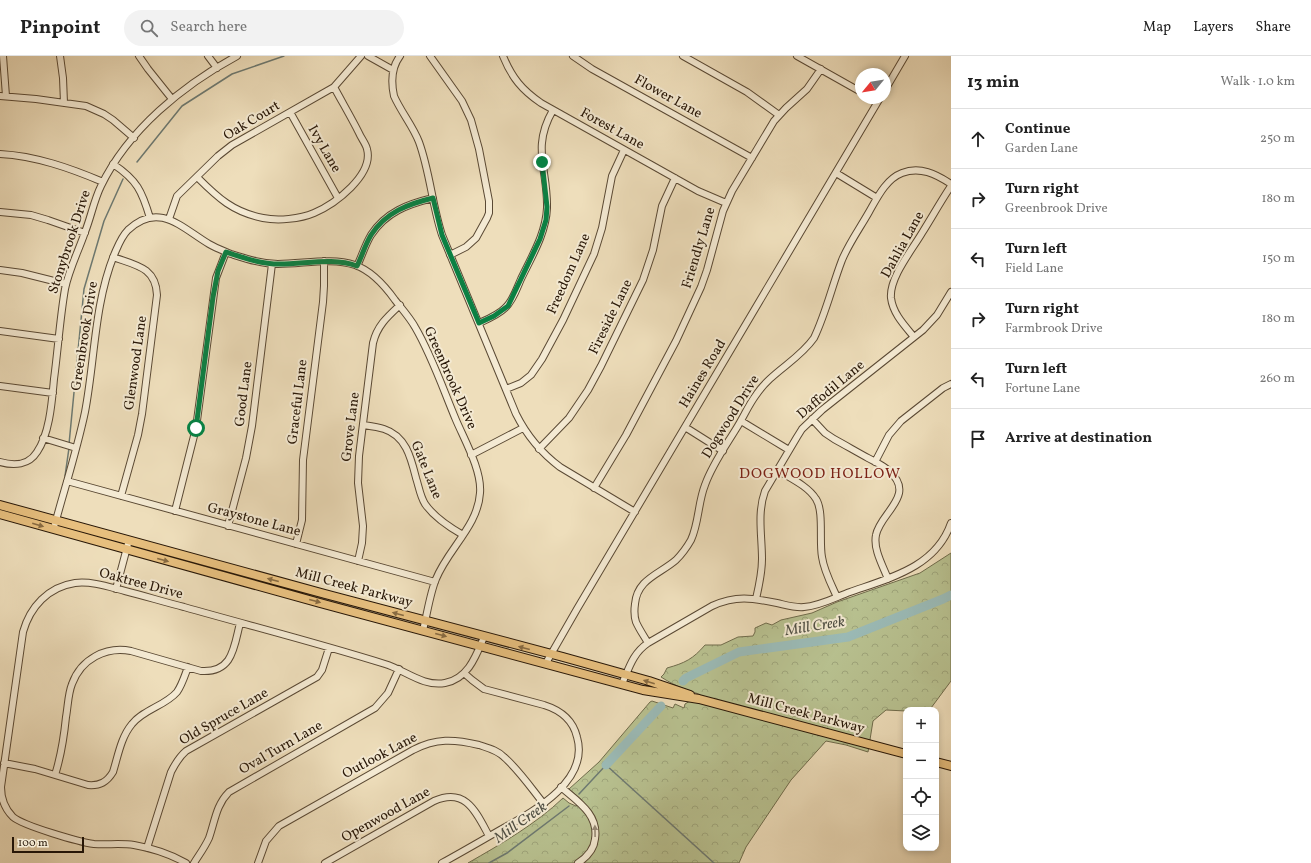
<!DOCTYPE html>
<meta charset="utf-8">
<style>
:root{--surface:#fff;--page:#f2f2f2;--text:#222;--muted:#767676;--line:#e0e0e0}
body{margin:0;font-family:Vollkorn,serif;background:var(--page);color:var(--text)}
.controls{position:absolute;right:12px;bottom:12px;display:grid;overflow:hidden;border-radius:8px;box-shadow:0 2px 6px #0003}
.controls button{width:36px;height:36px;display:grid;place-items:center;padding:0;border:0;border-bottom:1px solid var(--line);background:var(--surface);color:var(--text);font:20px sans-serif}
.compass{position:absolute;left:855px;top:12px;width:36px;height:36px;border-radius:50%;background:var(--surface);box-shadow:0 2px 6px #0003;rotate:240deg}
.scale{position:absolute;left:12px;bottom:10px;width:72px;box-sizing:border-box;padding-left:4px;border:2px solid #281707;border-top:0;font-size:11px;line-height:14px;white-space:nowrap;color:#281707;-webkit-text-stroke:3px #f4ead3;paint-order:stroke}
.stop{position:absolute;width:12px;height:12px;margin:-9px;border:3px solid #0b8043;border-radius:50%;background:#fff}
.stop.end{background:#0b8043;border-color:#fff;box-shadow:0 1px 4px #0008}
.list{margin:0;padding:0;list-style:none}
h2{display:flex;justify-content:space-between;align-items:center;height:52px;margin:0;padding:0 16px;font-size:17px}
h2 small{font-size:13px;font-weight:400;color:var(--muted)}
.list li{display:grid;grid-template-columns:26px 1fr auto;gap:12px;align-items:center;box-sizing:border-box;height:60px;padding:0 16px;border-top:1px solid var(--line)}
.list b{display:block;font-size:15px;white-space:nowrap}
.list p{margin:0;font-size:13px;white-space:nowrap;color:var(--muted)}
.list em{font-size:13px;font-style:normal;color:var(--muted)}
.icon{flex:none;width:22px;height:22px;fill:none;stroke:currentColor;stroke-width:2;stroke-linecap:round;stroke-linejoin:round}
.map{position:relative;flex:none;width:951px;height:807px;overflow:hidden}
header{display:flex;align-items:center;gap:24px;box-sizing:border-box;height:56px;padding:0 20px;background:var(--surface);border-bottom:1px solid var(--line)}
header strong{font-size:19px}
nav{display:flex;gap:22px;margin-inline-start:auto;font-size:14px}
.search{width:280px;height:36px;background:var(--page);display:flex;align-items:center;gap:10px;box-sizing:border-box;padding:0 14px;border-radius:22px;color:var(--muted);font-size:15px}
main{display:flex}
aside{flex:1;background:var(--surface)}
.map>svg:first-child{display:block}
.forest{fill:url(#forest-crowns);stroke:#706c4c}
.lines{fill:none;stroke-linecap:round;stroke-linejoin:round}
.stream{stroke:#6d7971;stroke-width:1.5}
.river{stroke:#9bbbb7;stroke-width:9}
.minor-casing{stroke:#5a4934;stroke-width:8}
.major-casing{stroke:#281707;stroke-width:10}
.minor{stroke:#f4ead3;stroke-width:6}
.major{stroke:#e7bf7e;stroke-width:8}
.oneway{fill:#886b42}
.oneway2{fill:#988b77}
.route{stroke:#0b8043;stroke-width:5}
.labels{text-anchor:middle;dominant-baseline:central;stroke-width:4;stroke-linejoin:round;paint-order:stroke}
.street-label{font-size:14px;fill:#281707;stroke:#f4ead3}
.neighbourhood-label{font-size:15px;letter-spacing:1px;fill:#7a1f14;stroke:#f4ead3}
.water-label{font-size:15px;font-style:italic;fill:#505045;stroke:#f4ead3}
</style>
<header>
<strong>Pinpoint</strong>
<div class="search"><svg class="icon" aria-label="search" viewBox="0 0 24 24"><circle cx="10" cy="10" r="6"/><path d="M15 15l6 6"/></svg>Search here</div>
<nav><a>Map</a><a>Layers</a><a>Share</a></nav>
</header>
<main>
<div class="map">
<svg width="951" height="807" viewBox="0 0 951 807">
<defs>
<pattern id="forest-crowns" width="20" height="18" patternUnits="userSpaceOnUse"><rect width="20" height="18" fill="#b8c190"/><path d="M2 6a3 3 0 1 1 6 0M12 15a3 3 0 1 1 6 0" fill="none" stroke="#9ea57b"/></pattern>
</defs>
<rect width="100%" height="100%" fill="#eedebb"/>
<filter id="stains"><feTurbulence type="fractalNoise" baseFrequency=".005" numOctaves="4"/><feColorMatrix values="0 0 0 0 .2 0 0 0 0 .09 0 0 0 0 .02 0 0 0 .5 -.17"/></filter>
<radialGradient id="worn" r=".72"><stop offset=".6" stop-color="#630" stop-opacity="0"/><stop offset="1" stop-color="#630" stop-opacity=".3"/></radialGradient>
<path class="forest" d="M951,497V625L931,652L927,654H906V655L886,654L873,665L868,696L846,689L826,685L791,724L746,791L739,807H468C501,788 536,768 563,742L569,747L576,750L582,744L569,733L599,706L650,646L652,645L673,652L675,648L684,652L685,648L690,645L705,643C698,636 694,637 685,633C676,630 669,626 661,621L664,618L667,612C685,607 693,603 705,589H721L738,581L753,580L755,576V572L766,567L772,569L781,564L812,557L837,546L920,517Z"/>
<g class="lines">
<path class="stream" d="M137,106L182,50L232,18L284,0
M69,388L84,233L104,165L123,123
M65,420L69,392
M579,738L606,709L714,807
M489,807L507,797L569,750"/>
<path class="river" d="M683,625L686,622L739,596L848,581L943,543L951,539
M606,709L661,650"/>
<defs>
<path id="minor" d="M3,0L6,40
M60,0L63,22L64,47
M139,0L148,13L172,43
M208,0L217,12
M368,0L393,14
M400,0C391,12 391,26 394,40C401,56 413,70 419,86C430,116 432,149 442,179L516,358C527,380 540,396 560,411L635,456
M430,0L462,45L471,64L479,93L489,145V157L487,162L476,182L466,191L450,199
M503,0C512,22 522,34 541,47L698,135L726,147
M573,0L592,13L752,102
M683,0L747,36L779,59
M797,0L861,36
M885,34L905,0
M0,40L36,43L86,50L104,58L113,64L134,82
M290,56L338,142
M0,98C36,100 70,112 103,126
M113,108C137,124 142,135 150,162
M836,117L877,142
M197,121C218,142 233,156 263,162C278,165 300,163 314,157C335,148 374,119 367,93C366,88 361,82 359,77C351,61 342,46 334,31
M0,156L31,159L48,164L85,177
M169,163L177,140L218,100L232,89L334,31L361,0
M113,201C135,209 156,211 157,239L142,358L138,379L121,440
M357,210C362,200 365,189 371,179C386,156 408,148 433,142
M0,214L22,217L66,228
M479,267C488,263 498,259 505,252C513,245 517,232 521,223C532,200 546,177 547,152C548,113 531,92 553,54
M0,275L59,283
M914,281C905,270 893,258 891,242C889,222 912,194 922,177C932,161 941,145 951,130
M0,330L53,337
M506,333L521,327L531,319L542,303L563,264L594,198L602,172L612,120L624,94
M812,363L825,377L834,383C845,389 857,396 868,402C875,406 883,409 889,415C917,439 880,457 876,479C873,493 883,510 888,523
M741,365L789,394
M363,369C370,370 378,371 384,373C406,380 411,402 416,422C419,431 420,440 425,448C434,461 449,471 463,479
M685,371L723,395
M43,382L76,392
M539,393L569,362L588,334L601,310L643,224L653,194L662,150L675,122
M471,399L523,372
M0,406C14,410 29,409 37,396C50,377 52,344 54,323C58,293 60,262 65,233C69,213 79,194 85,176C91,161 94,144 101,130C128,74 183,29 237,0
M875,406L889,379L901,365L943,332L951,328
M777,414C790,422 808,430 816,443C824,455 819,486 822,501C824,515 831,528 837,541
M67,425L435,526
M594,432L626,379L676,285L701,231L707,214L723,155L732,135L774,65L786,52L807,33L821,13
M175,455L196,372L216,222L226,196
M55,468C65,431 77,394 85,356C95,304 94,249 114,199C118,190 121,181 128,174C159,145 182,172 209,188C216,192 224,195 231,198C247,203 262,208 278,208C304,208 331,201 355,209C372,215 385,230 395,244C402,253 410,262 415,271C432,300 443,333 456,364C465,385 482,415 480,437C478,470 448,493 436,523C430,537 427,559 423,574
M228,470L246,402L252,370L272,208
M296,488L302,464L303,404L323,246L324,230V205
M358,505L362,487L363,470L358,427L359,400L373,287C377,270 387,261 400,249
M116,533L129,484
M756,543C759,530 762,517 762,503C762,480 757,457 765,435L797,381L802,373L822,354L923,274L937,259L951,236
M648,587C644,580 639,573 636,566C634,560 634,555 635,548C637,523 660,518 676,504C682,498 687,491 691,484C699,467 698,446 705,429C712,409 725,391 736,373C743,362 748,350 756,339C772,315 798,305 814,282C826,257 832,230 842,204C849,187 860,172 869,156C877,142 886,123 902,117C920,110 936,118 951,128
M546,607L577,553L880,42
M622,628C629,612 633,597 648,587L712,550C736,539 752,542 777,547C786,549 795,552 804,551C820,550 836,541 850,536C890,522 936,511 951,467
M4,707L35,713L88,729C100,730 107,726 113,716C118,700 121,681 132,668C144,653 165,650 177,636C182,629 185,619 188,611
M55,719C61,700 64,681 66,661C68,650 68,638 72,628C81,603 106,590 131,595L201,615C233,617 234,591 240,567
M561,731C577,745 599,758 595,783C594,794 587,801 578,807
M147,792L171,716C175,708 179,701 186,695L317,621L322,614L329,592
M186,807C170,798 151,792 134,789C121,787 107,789 94,788C79,786 24,770 13,761C5,753 1,743 1,731L23,576C30,551 48,531 75,527C92,525 109,531 125,535C145,540 164,546 184,551C251,570 318,587 385,608C405,614 423,631 445,627C468,623 476,600 484,581
M194,807C199,799 205,791 209,782C215,765 216,749 229,736L375,652L388,637L399,613
M258,807L266,785L279,770L413,694C436,682 454,683 479,689C488,692 497,694 504,701C519,714 531,732 544,748
M325,807L434,745C466,731 476,756 489,780
M442,807C462,796 481,785 500,774C532,756 590,726 577,681C573,664 560,654 544,649L484,633L472,624L464,617"/>
<path id="major" d="M0,449L325,538L563,601L649,625L690,639
M0,458L320,547L643,634L699,643L906,698
M936,706L951,710"/>
</defs>
<use href="#minor" class="minor-casing"/>
<use href="#major" class="major-casing"/>
<use href="#minor" class="minor"/>
<use href="#major" class="major"/>
</g>
<defs><path id="oneway-solid" d="M-6-.8H1V-3.2L6.5 0L1 3.2V.8H-6Z"/></defs>
<g class="oneway">
<use href="#oneway-solid" transform="translate(38 469) rotate(16)"/>
<use href="#oneway-solid" transform="translate(163 504) rotate(15)"/>
<use href="#oneway-solid" transform="translate(273 524) rotate(-165)"/>
<use href="#oneway-solid" transform="translate(315 545) rotate(15)"/>
<use href="#oneway-solid" transform="translate(398 558) rotate(-165)"/>
<use href="#oneway-solid" transform="translate(441 579) rotate(15)"/>
<use href="#oneway-solid" transform="translate(524 592) rotate(-165)"/>
<use href="#oneway-solid" transform="translate(649 626) rotate(-163)"/>
</g>
<use class="oneway2" href="#oneway-solid" transform="translate(595 775) rotate(-91)"/>
<g class="lines">
<path class="route" d="M196,372L213,241L218,215L226,196C244,202 261,208 280,208C306,208 333,201 357,210C362,200 365,189 371,179C386,156 408,148 433,142L442,179L479,267L494,260L508,250L540,183L546,164L547,151L542,106"/>
</g>
<g class="labels">
<g class="street-label">
<text transform="translate(668 41) rotate(29)">Flower Lane</text>
<text transform="translate(252 65) rotate(-31)">Oak Court</text>
<text transform="translate(612 73) rotate(29)">Forest Lane</text>
<text transform="translate(324 93) rotate(60)">Ivy Lane</text>
<text transform="translate(70 186) rotate(-72)">Stonybrook Drive</text>
<text transform="translate(903 189) rotate(-61)">Dahlia Lane</text>
<text transform="translate(699 192) rotate(-73)">Friendly Lane</text>
<text transform="translate(569 218) rotate(-66)">Freedom Lane</text>
<text transform="translate(611 261) rotate(-64)">Fireside Lane</text>
<text transform="translate(85 280) rotate(-81)">Greenbrook Drive</text>
<text transform="translate(136 307) rotate(-82)">Glenwood Lane</text>
<text transform="translate(703 318) rotate(-59)">Haines Road</text>
<text transform="translate(450 322) rotate(66)">Greenbrook Drive</text>
<text transform="translate(831 334) rotate(-40)">Daffodil Lane</text>
<text transform="translate(244 338) rotate(-83)">Good Lane</text>
<text transform="translate(298 346) rotate(-83)">Graceful Lane</text>
<text transform="translate(731 361) rotate(-58)">Dogwood Drive</text>
<text transform="translate(351 371) rotate(-83)">Grove Lane</text>
<text transform="translate(426 414) rotate(68)">Gate Lane</text>
<text transform="translate(254 464) rotate(15)">Graystone Lane</text>
<text transform="translate(141 528) rotate(15)">Oaktree Drive</text>
<text transform="translate(354 532) rotate(15)">Mill Creek Parkway</text>
<text transform="translate(806 658) rotate(15)">Mill Creek Parkway</text>
<text transform="translate(224 661) rotate(-30)">Old Spruce Lane</text>
<text transform="translate(281 692) rotate(-30)">Oval Turn Lane</text>
<text transform="translate(380 700) rotate(-28)">Outlook Lane</text>
<text transform="translate(386 759) rotate(-29)">Openwood Lane</text>
</g>
<g class="neighbourhood-label">
<text x="820" y="418">DOGWOOD HOLLOW</text>
</g>
<g class="water-label">
<text transform="translate(815 571) rotate(-9)">Mill Creek</text>
<text transform="translate(521 767) rotate(-35)">Mill Creek</text>
</g>
</g>
<rect width="100%" height="100%" filter="url(#stains)"/>
<rect width="100%" height="100%" fill="url(#worn)"/>
</svg>
<div class="controls">
<button>+</button>
<button>−</button>
<button><svg class="icon" aria-label="locate" viewBox="0 0 24 24"><circle cx="12" cy="12" r="6"/><path d="M12 2v4M12 18v4M2 12h4M18 12h4"/></svg></button>
<button><svg class="icon" aria-label="layers" viewBox="0 0 24 24"><path d="M12 4l9 5-9 5-9-5zM3 14l9 5 9-5"/></svg></button>
</div>
<svg class="compass" viewBox="-18 -18 36 36"><path d="M0-13l5 13h-10z" fill="#e53935"/><path d="M0 13l5-13h-10z" fill="#767676"/></svg>
<div class="scale">100 m</div>
<div class="stop" style="left:196px;top:372px"></div>
<div class="stop end" style="left:542px;top:106px"></div>
</div>
<aside>
<h2>13 min<small>Walk · 1.0 km</small></h2>
<ul class="list">
<li><svg class="icon" aria-label="ahead" viewBox="0 0 24 24"><path d="M12 20V5M6 11l6-6 6 6"/></svg><div><b>Continue</b><p>Garden Lane</p></div><em>250 m</em></li>
<li><svg class="icon" aria-label="right" viewBox="0 0 24 24"><path d="M7 20v-9h11M14 6l5 5-5 5"/></svg><div><b>Turn right</b><p>Greenbrook Drive</p></div><em>180 m</em></li>
<li><svg class="icon" aria-label="left" viewBox="0 0 24 24"><path d="M17 20v-9H6M10 6l-5 5 5 5"/></svg><div><b>Turn left</b><p>Field Lane</p></div><em>150 m</em></li>
<li><svg class="icon" aria-label="right" viewBox="0 0 24 24"><path d="M7 20v-9h11M14 6l5 5-5 5"/></svg><div><b>Turn right</b><p>Farmbrook Drive</p></div><em>180 m</em></li>
<li><svg class="icon" aria-label="left" viewBox="0 0 24 24"><path d="M17 20v-9H6M10 6l-5 5 5 5"/></svg><div><b>Turn left</b><p>Fortune Lane</p></div><em>260 m</em></li>
<li><svg class="icon" aria-label="arrive" viewBox="0 0 24 24"><path d="M6 21V4h12l-3 4 3 4H6"/></svg><div><b>Arrive at destination</b></div></li>
</ul>
</aside>
</main>
